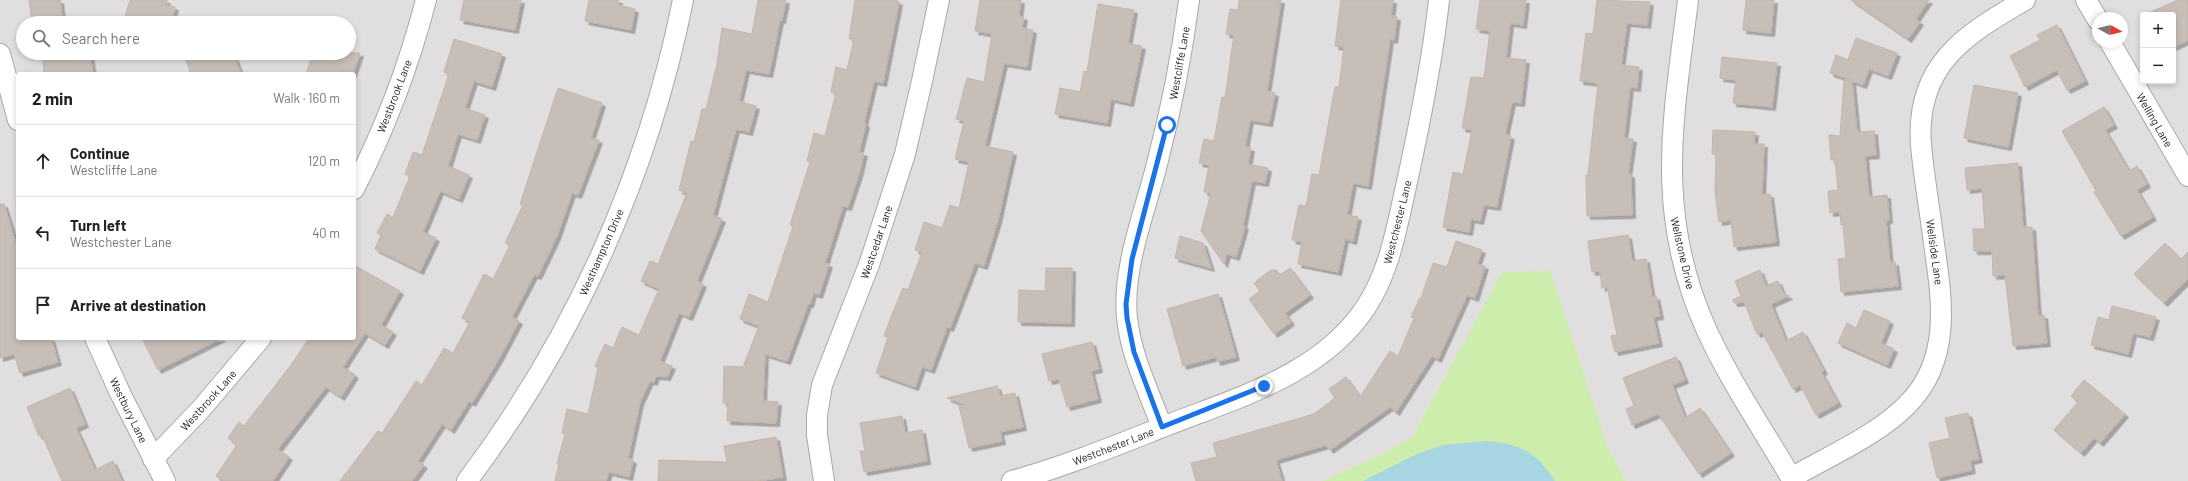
<!DOCTYPE html>
<meta charset="utf-8">
<style>
:root{--surface:#fff;--page:#f2f2f2;--text:#222;--muted:#767676;--line:#e0e0e0}
body{margin:0;font-family:Barlow,sans-serif;background:var(--page);color:var(--text)}
.controls{position:absolute;right:12px;top:12px;display:grid;overflow:hidden;border-radius:4px;box-shadow:0 2px 6px #0003}
.controls button{width:36px;height:36px;display:grid;place-items:center;padding:0;border:0;border-bottom:1px solid var(--line);background:var(--surface);color:var(--text);font:20px sans-serif}
.compass{position:absolute;left:2092px;top:12px;width:36px;height:36px;border-radius:50%;background:var(--surface);box-shadow:0 2px 6px #0003;rotate:98deg}
.stop{position:absolute;width:12px;height:12px;margin:-9px;border:3px solid #1a73e8;border-radius:50%;background:#fff}
.stop.end{background:#1a73e8;border-color:#fff;box-shadow:0 1px 4px #0008}
.list{margin:0;padding:0;list-style:none}
h2{display:flex;justify-content:space-between;align-items:center;height:52px;margin:0;padding:0 16px;font-size:17px}
h2 small{font-size:13px;font-weight:400;color:var(--muted)}
.list li{display:grid;grid-template-columns:26px 1fr auto;gap:12px;align-items:center;box-sizing:border-box;height:72px;padding:0 16px;border-top:1px solid var(--line)}
.list b{display:block;font-size:15px;white-space:nowrap}
.list p{margin:0;font-size:13px;white-space:nowrap;color:var(--muted)}
.list em{font-size:13px;font-style:normal;color:var(--muted)}
.icon{flex:none;width:22px;height:22px;fill:none;stroke:currentColor;stroke-width:2;stroke-linecap:round;stroke-linejoin:round}
.map{position:relative;flex:none;width:2188px;height:481px;overflow:hidden}
.search{position:absolute;background:var(--surface);box-shadow:0 2px 6px #0003;left:16px;top:16px;width:340px;height:44px;display:flex;align-items:center;gap:10px;box-sizing:border-box;padding:0 14px;border-radius:22px;color:var(--muted);font-size:15px}
.panel{position:absolute;background:var(--surface);box-shadow:0 2px 6px #0003;left:16px;top:72px;width:340px;height:268px;border-radius:4px}
.map>svg:first-child{display:block}
.residential{fill:#e0dede;fill-rule:evenodd}
.grass{fill:#cdedad}
.water{fill:#a7d5e1}
.building{fill:#c7beb7;stroke:#c5b5a9;filter:url(#shadow)}
.lines{fill:none;stroke-linecap:round;stroke-linejoin:round}
.minor-casing{stroke:#a8a8a8;stroke-width:22}
.minor{stroke:#fff;stroke-width:20}
.route{stroke:#1a73e8;stroke-width:5}
.labels{text-anchor:middle;dominant-baseline:central;stroke-width:4;stroke-linejoin:round;paint-order:stroke}
.street-label{font-size:11px;fill:#212121;stroke:#fff}
</style>
<div class="map">
<svg width="2188" height="481" viewBox="0 0 2188 481">
<defs>
<filter id="shadow"><feDropShadow dx="3.5" dy="3.5" stdDeviation="0" flood-color="#0004"/></filter>
</defs>
<rect width="100%" height="100%" fill="#f2efe8"/>
<path class="residential" d="M0,0H2188V481H1626L1607,445L1502,273L1412,437L1376,457L1322,481H0ZM2143,15H2173V81H2143ZM2098,18H2122V42H2098ZM23,23H349V53H23ZM18,74H354V338H18Z"/>
<path class="grass" d="M1550,271L1607,445L1626,481H1322L1376,457L1412,437L1502,272Z"/>
<path class="water" d="M1487,441C1522,445 1535,451 1555,481H1363L1417,454L1443,445Z"/>
<path class="building" d="M29,0H60L62,17L32,21Z
M130,0H167L166,5L175,7L171,23H123Z
M464,0H521L515,30L460,20Z
M589,0H619L618,5L635,9L631,30L585,21Z
M758,0H786L782,20H780L769,74L746,70L739,101L756,106L749,132L736,129L713,215L722,219L697,281L703,284L689,317L679,313L660,361L672,366L667,377L656,376L654,382L650,381L640,402L628,458L633,460L629,477L609,472L606,481H555L559,464H557L565,434L562,433L567,409L588,414L598,368L595,366L605,344L613,348L622,327L639,335L659,289L641,281L650,261L658,264L687,193L679,190L691,141L694,142L702,109H706L717,64L722,28L752,34Z
M855,0H895L899,2L883,83L874,81L864,123L866,124L859,152L864,153L859,174L848,207L843,206L825,263L829,264L819,295L813,293L810,304H808L787,361L765,354L763,401L778,402L776,423L727,421L728,403H723L724,366L743,367L759,326L740,319L749,294L768,302L793,226L790,225L810,162L807,161L814,133L825,136L836,93L831,92L836,67L847,70L854,39H849Z
M980,0H1021L1019,16L1024,17L1022,28L1033,30L1027,67L1004,63L985,146L1013,152L998,220L984,266L975,263L950,328L947,327L931,370L922,367L915,387L876,373L888,337L884,336L891,317L903,288L908,290L922,252L915,250L924,222L942,228L950,205L959,208L969,162L955,159L964,121L956,119L967,78L984,82L992,34L975,31Z
M1239,0H1281L1267,91L1275,93L1269,123L1250,120L1245,147L1251,148L1248,164L1268,168L1265,183L1252,181L1243,225L1245,226L1236,257L1227,254L1224,264L1201,231L1211,193L1204,192L1209,165L1199,163L1204,139L1214,141L1222,97L1225,98L1234,35L1226,34L1230,9L1238,10Z
M1341,0H1393L1391,16L1397,17L1394,40L1390,39L1368,186L1353,183L1347,215L1358,217L1353,241L1345,239L1338,272L1298,264L1302,242L1292,240L1299,205L1306,206L1312,174L1319,175L1335,87H1339L1344,47L1335,46Z
M1480,0H1526L1523,25L1510,23L1506,58L1526,60L1521,103L1512,102L1505,135L1511,136L1497,207L1484,205L1480,221L1471,219L1469,232L1443,227L1453,172L1463,174L1472,130L1462,128L1471,77L1484,78L1490,31L1476,29Z
M1597,0L1650,2L1647,25L1627,23L1621,65L1639,67L1637,88L1630,87L1624,138L1633,139L1628,174H1631L1632,215L1587,216L1586,175H1588L1598,83L1580,81L1586,33L1593,34Z
M1746,0H1774L1771,33L1743,30Z
M1851,0H1929L1916,19L1920,22L1908,39Z
M2178,0H2188V40L2173,47V15H2144Z
M1098,4L1134,10L1128,44L1142,46L1130,103L1111,99L1107,123L1055,114L1060,88L1080,92L1084,71L1087,72Z
M2057,25L2085,81L2067,90L2057,70L2025,87L2010,56L2040,40L2037,35Z
M1856,38L1897,53L1888,76L1869,69L1863,85L1852,81L1857,132L1874,131L1876,155L1865,156L1869,197L1887,195L1889,220H1886L1890,263L1895,262L1898,286L1841,292L1838,259L1846,258L1843,225H1841L1840,212L1830,213L1828,191L1838,190L1835,159L1831,160L1829,135L1840,136L1844,80H1851L1830,73L1836,55L1848,60Z
M454,39L502,54L492,87L474,81L465,108L485,115L477,140L458,134L448,166L469,175L459,199L440,191L423,232L436,238L420,271L375,249L381,235L377,233L387,214L393,217L410,176L405,174L413,152L422,155L449,74L444,72Z
M42,53H90L93,74H44Z
M195,53H233L241,74H191L185,57Z
M313,53H360L353,74H306Z
M1722,57L1777,63L1772,107L1733,103L1736,80L1720,78Z
M1974,85L2018,93L2008,147L1964,138Z
M558,88L602,103L591,138L599,140L578,195L572,193L557,236L538,276L534,275L512,317L519,321L500,357L472,403L469,401L451,430L442,424L418,461L424,465L412,481H340L378,431L382,433L416,381L422,385L444,348L453,353L470,322L462,318L484,274L493,279L510,245L505,243L523,205L520,204Z
M2104,107L2114,125L2105,130L2129,171L2137,166L2147,184L2137,190L2153,217L2121,236L2094,192L2096,191L2062,131Z
M1713,130L1755,132L1754,144H1764L1762,195L1770,194L1776,242L1734,247L1731,220L1719,222L1715,192L1716,154H1712Z
M2018,163L2023,227H2032L2038,316L2044,315L2047,343L2013,346L2005,275L1993,276L1992,251H1974L1973,229H1985L1982,188L1967,190L1965,168Z
M0,204H4L18,251V338H51L58,362L20,373L14,354L0,358Z
M1628,235L1632,261L1646,259L1652,297L1656,296L1660,316L1653,317L1659,343L1615,352L1611,336L1617,335L1607,287L1602,288L1600,271L1592,272L1588,241Z
M1180,236L1203,243L1211,268L1175,258Z
M1456,241L1482,250L1477,264L1485,266L1475,298L1467,295L1438,359L1432,356L1396,412L1390,407L1330,450L1326,445L1276,460L1282,481H1196L1191,463L1217,457L1213,443L1314,414L1335,398L1329,389L1346,377L1360,397L1390,351L1398,356L1414,318L1411,317L1420,298H1421L1433,263L1447,267Z
M2165,243L2181,259L2188,252V279L2164,303L2134,274Z
M354,265L400,291L381,325L393,332L385,345L365,333L343,367L355,375L341,397L326,387L278,449L289,457L273,481H224L216,476L237,445L228,438L239,422L244,426L291,365L309,338H354Z
M1046,268H1072L1071,323L1018,322L1019,290L1045,291Z
M1290,268L1310,295L1285,313L1291,322L1274,334L1249,299L1260,291L1254,283L1259,282L1256,281L1271,270H1276L1280,275Z
M1760,270L1766,286L1778,281L1783,293L1789,296L1771,304L1786,341L1803,332L1824,371L1821,372L1838,403L1816,415L1800,385L1793,389L1762,332L1757,334L1744,302L1734,303L1733,300L1741,296L1735,281Z
M1218,294L1236,357L1217,362L1216,357L1183,366L1167,309Z
M2112,306L2156,317L2150,337L2133,333L2128,354L2091,345L2098,317L2109,320Z
M1864,310L1890,321L1881,343L1894,349L1887,365L1838,343L1847,323L1856,328Z
M142,338H222L158,370Z
M1092,342L1099,369L1091,371L1098,399L1067,407L1059,379L1049,381L1042,354Z
M1676,357L1685,380L1672,385L1685,418L1700,408L1731,453L1699,474L1658,414L1632,425L1626,409L1634,406L1623,378Z
M2084,380L2125,414L2100,443L2094,438L2081,453L2054,430L2078,402L2071,396Z
M997,386L1000,396L1015,393L1023,427L1000,432L1002,441L969,448L959,406L965,405L947,398Z
M70,388L85,424L76,428L95,470L113,461L122,481H62L42,435L39,436L27,407Z
M1968,413L1979,459L1970,461L1972,470L1937,478L1929,443L1950,438L1945,418Z
M902,416L905,433L922,430L927,461L864,472L860,451H865L860,423Z
M776,437L783,477L758,481H658L659,460L727,462L724,446Z"/>
<g class="lines">
<defs>
<path id="minor" d="M1688,0C1673,121 1654,214 1707,331C1731,383 1764,431 1793,481
M2086,0L2098,20
M2110,42L2188,176
M0,54L18,120
M354,189C385,129 409,65 426,0
M95,338L121,395L165,481
M1162,427C1149,392 1131,356 1127,318C1122,268 1145,212 1157,164C1171,110 1182,55 1189,0
M153,459L201,409L261,338
M1791,478C1829,456 1878,435 1908,404C1952,359 1942,299 1934,244C1930,211 1924,178 1921,145C1915,66 1964,35 2025,0
M467,481C574,339 648,175 683,0
M824,481L817,435V415L822,385L870,262L905,154L922,81L939,0
M1012,481C1066,466 1117,445 1168,425C1239,397 1322,374 1366,307C1389,272 1396,231 1405,191C1419,128 1432,64 1439,0"/>
</defs>
<use href="#minor" class="minor-casing"/>
<use href="#minor" class="minor"/>
</g>
<g class="lines">
<path class="route" d="M1167,125L1132,259L1126,304L1127,318L1134,352L1162,427L1264,386"/>
</g>
<g class="labels">
<g class="street-label">
<text transform="translate(1179 63) rotate(-80)">Westcliffe Lane</text>
<text transform="translate(394 96) rotate(-69)">Westbrook Lane</text>
<text transform="translate(2155 120) rotate(60)">Welling Lane</text>
<text transform="translate(1397 222) rotate(-76)">Westchester Lane</text>
<text transform="translate(876 242) rotate(-71)">Westcedar Lane</text>
<text transform="translate(601 252) rotate(-66)">Westhampton Drive</text>
<text transform="translate(1935 252) rotate(82)">Wellside Lane</text>
<text transform="translate(1683 253) rotate(77)">Wellstone Drive</text>
<text transform="translate(208 400) rotate(-48)">Westbrook Lane</text>
<text transform="translate(129 410) rotate(64)">Westbury Lane</text>
<text transform="translate(1113 446) rotate(-21)">Westchester Lane</text>
</g>
</g>
</svg>
<div class="controls">
<button>+</button>
<button>−</button>
</div>
<svg class="compass" viewBox="-18 -18 36 36"><path d="M0-13l5 13h-10z" fill="#e53935"/><path d="M0 13l5-13h-10z" fill="#767676"/></svg>
<div class="stop" style="left:1167px;top:125px"></div>
<div class="stop end" style="left:1264px;top:386px"></div>
<div class="search"><svg class="icon" aria-label="search" viewBox="0 0 24 24"><circle cx="10" cy="10" r="6"/><path d="M15 15l6 6"/></svg>Search here</div>
<section class="panel">
<h2>2 min<small>Walk · 160 m</small></h2>
<ul class="list">
<li><svg class="icon" aria-label="ahead" viewBox="0 0 24 24"><path d="M12 20V5M6 11l6-6 6 6"/></svg><div><b>Continue</b><p>Westcliffe Lane</p></div><em>120 m</em></li>
<li><svg class="icon" aria-label="left" viewBox="0 0 24 24"><path d="M17 20v-9H6M10 6l-5 5 5 5"/></svg><div><b>Turn left</b><p>Westchester Lane</p></div><em>40 m</em></li>
<li><svg class="icon" aria-label="arrive" viewBox="0 0 24 24"><path d="M6 21V4h12l-3 4 3 4H6"/></svg><div><b>Arrive at destination</b></div></li>
</ul>
</section>
</div>
